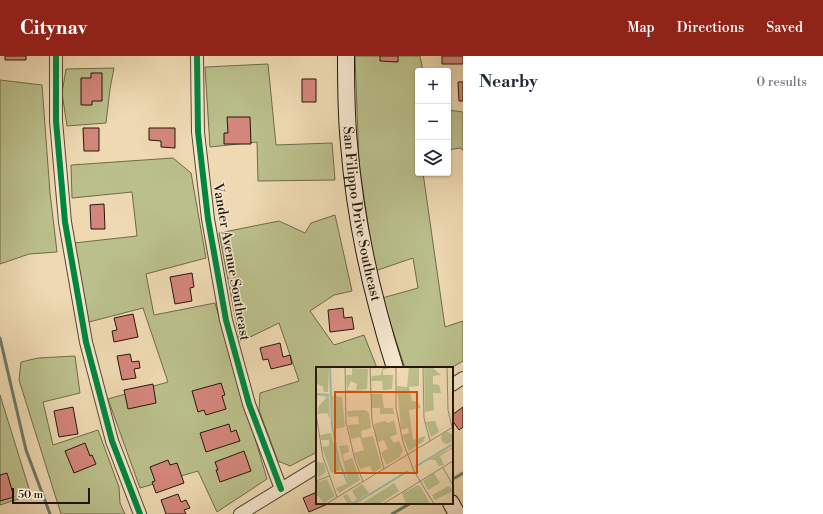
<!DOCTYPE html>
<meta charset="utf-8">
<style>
:root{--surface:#fff;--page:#f6f6f7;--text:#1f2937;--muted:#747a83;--line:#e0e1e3;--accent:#8f2418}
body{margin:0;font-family:"Libre Bodoni",serif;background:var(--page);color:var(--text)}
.controls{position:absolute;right:12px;top:12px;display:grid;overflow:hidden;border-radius:4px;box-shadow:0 1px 3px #0004}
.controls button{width:36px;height:36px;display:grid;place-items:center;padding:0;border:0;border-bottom:1px solid var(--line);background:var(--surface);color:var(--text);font:20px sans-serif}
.scale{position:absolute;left:12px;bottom:10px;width:78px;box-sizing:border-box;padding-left:4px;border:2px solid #241709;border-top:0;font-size:11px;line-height:14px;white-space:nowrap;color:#241709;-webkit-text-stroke:3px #f4e6cd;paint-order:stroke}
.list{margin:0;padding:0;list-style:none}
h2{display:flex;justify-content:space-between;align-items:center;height:52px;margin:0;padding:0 16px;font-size:17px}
h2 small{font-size:13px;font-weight:400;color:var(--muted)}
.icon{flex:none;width:22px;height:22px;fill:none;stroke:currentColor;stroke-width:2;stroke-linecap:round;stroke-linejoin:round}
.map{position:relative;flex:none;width:463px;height:458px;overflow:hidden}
header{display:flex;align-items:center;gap:24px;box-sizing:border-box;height:56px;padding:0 20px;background:var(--accent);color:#fff}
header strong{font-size:19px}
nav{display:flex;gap:22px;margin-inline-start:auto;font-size:14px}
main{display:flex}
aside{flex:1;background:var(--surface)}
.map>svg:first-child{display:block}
.green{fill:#babf8b;stroke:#6f6b4a}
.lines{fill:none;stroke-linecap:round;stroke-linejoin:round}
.stream{stroke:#6b7968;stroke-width:3}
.building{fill:#d4867b;stroke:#241709}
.street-casing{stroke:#564833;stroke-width:14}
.secondary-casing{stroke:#241709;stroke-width:18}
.street{stroke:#f4e6cd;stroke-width:12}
.secondary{stroke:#f4e6cd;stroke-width:16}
.cycleway-casing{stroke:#f4e6cd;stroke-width:8}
.cycleway{stroke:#00873e;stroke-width:6}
.labels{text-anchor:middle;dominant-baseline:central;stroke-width:3;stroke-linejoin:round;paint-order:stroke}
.street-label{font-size:14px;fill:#241709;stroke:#f4e6cd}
.inset-river{fill:none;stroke:#9bbba7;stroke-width:2}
.inset-road{fill:none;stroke:#9d8b6e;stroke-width:1}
.view{fill:#d4520c;fill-opacity:0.15;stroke:#d4520c;stroke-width:2}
.inset-edge{fill:none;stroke:#241709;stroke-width:2}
</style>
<header>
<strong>Citynav</strong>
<nav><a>Map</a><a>Directions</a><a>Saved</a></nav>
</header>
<main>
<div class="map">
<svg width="463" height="458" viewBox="0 0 463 458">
<rect width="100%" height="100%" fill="#eed9b2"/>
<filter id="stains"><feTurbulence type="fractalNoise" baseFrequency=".005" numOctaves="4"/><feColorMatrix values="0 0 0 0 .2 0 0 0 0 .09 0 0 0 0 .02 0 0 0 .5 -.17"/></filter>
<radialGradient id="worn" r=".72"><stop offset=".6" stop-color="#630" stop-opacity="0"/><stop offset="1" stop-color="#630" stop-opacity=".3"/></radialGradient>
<path class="green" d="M355,0H420L423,15H418V117H423L445,271L463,265V305L451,312H405L382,242L418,232L413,202L375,215L359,107Z
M268,8L276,89L332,87L335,124L258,125L257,86L210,91L205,11Z
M114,12L110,33L106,67L67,70L62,37L66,13Z
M0,24L42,29L50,137L57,196L29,198L0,208Z
M448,54L463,56V94L460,92L448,94Z
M173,102L191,117L206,202L146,218L154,259L215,247L267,423L217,456L198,415L140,432L108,343L168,326L143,252L89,266L74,187L137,180L132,136L72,142L71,109Z
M335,159L352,235L334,239L310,255L334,289L364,279L377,312H317V396L290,410L278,405L259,354L260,337L299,325L279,267L240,286L219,177L279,165L305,177L311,167Z
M75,300L80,337L43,346L53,389L98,374L119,431L120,447L125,458H61L19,324L21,306L38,302Z
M0,339L31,439L0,449Z"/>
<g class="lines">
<path class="stream" d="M0,282L26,394L50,458
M455,422L463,417
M392,458L411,447"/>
</g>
<path class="building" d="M5,0H26V4H5Z
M380,0H398V6L380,5Z
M442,0H463V8H442Z
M91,17H102V45H92V49H81V22H91Z
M302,23H316V46H302Z
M458,26H463V45H459Z
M227,61H250L251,88H224V77H228Z
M83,72H99V95H84Z
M149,72H175V92L161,91V85L149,84Z
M104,148L105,173H91L90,149Z
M192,217L194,231L190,232L192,245L175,248L170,221Z
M343,252L344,262L352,261L354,273L330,276L328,254Z
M133,258L138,281L114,286L112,275L117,274L114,262Z
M280,287L283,301L290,299L292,308L271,313L268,303L263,304L260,292Z
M130,298L132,306L139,305L140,312L134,313L136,322L122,324L117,300Z
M221,327L225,339L222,340L226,353L206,359L204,354L198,356L192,335Z
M153,328L156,347L128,353L124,334Z
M73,351L78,378L59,381L54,355Z
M463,351V371L459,374L452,364V359Z
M229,368L231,376L236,374L240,385L206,396L200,377Z
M85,387L90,400L92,399L96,408L74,417L65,395Z
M244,395L251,415L220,426L216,414H218L215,406Z
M168,404L170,409L177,407L184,427L156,437L152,426L155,425L150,411Z
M7,417L14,441L0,445V419Z
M317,436V447H330L309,456L303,442Z
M178,438L181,446L186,444L190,452L184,454L186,458H166L161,444Z"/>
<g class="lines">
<defs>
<path id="street" d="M56,0V65L65,166L86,286L112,385L140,458
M197,0L198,76L208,163L226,264L249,348L281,433
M452,329L463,322
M240,458L317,411"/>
<g id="secondary">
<path id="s1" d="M346,0C346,30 346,59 349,88C355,164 372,240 395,312"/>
<path d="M451,447L457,458"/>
</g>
</defs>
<use href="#street" class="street-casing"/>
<use href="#secondary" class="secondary-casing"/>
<use href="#street" class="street"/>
<use href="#secondary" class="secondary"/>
<defs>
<path id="cycleway" d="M56,0V65L65,166L86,286L112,385L140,458
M197,0L198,76L208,163L226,264L249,348L281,433"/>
</defs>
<use href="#cycleway" class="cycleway-casing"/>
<use href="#cycleway" class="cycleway"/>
</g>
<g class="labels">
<g class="street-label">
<text stroke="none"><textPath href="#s1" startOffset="159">San Filippo Drive Southeast</textPath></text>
<text transform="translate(231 206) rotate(80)">Vander Avenue Southeast</text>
</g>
</g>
<g transform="translate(316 311)">
<rect width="137" height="137" fill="#eed9b2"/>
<path d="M2,0H13L12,25H8L7,20L0,16ZM67,0H76L67,3V8H77L76,22L67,23L66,14H55L56,9L65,8ZM93,0H103V19L93,20L96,34L102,35L105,41L93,43L97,73L109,69L108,74L93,84L86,68L93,66L92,61L85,63L81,19L91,20ZM108,0H116L125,8L117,9V17L123,18L125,26H117L118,43L109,45ZM36,1L52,2L51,22L40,23L41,17L35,14L31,23L30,8H36ZM55,27H66L68,41H77L78,47H64V41H56ZM0,28L13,29L14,52L11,46L1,47L3,39L11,30ZM16,29L26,30L29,60L18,62ZM49,43L53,46L55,61L45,64L46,71L57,69L66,100L57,106L54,99L44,102L38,86L48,83L44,70L35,72L32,58L43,57L42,49L32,50L31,44ZM78,53L81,67L74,70L78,76L83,74L87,83L84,90L70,98L65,85L72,82L68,73L61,76L58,57L68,54L73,56ZM119,54L123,65L115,70L110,55ZM125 71a6 6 0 1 1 12 0a6 6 0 1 1-12 0ZM15,66L24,103L15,106L6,80L13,79V73H5L4,68ZM32,78L33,85L27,87L28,94L36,91L44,113L23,126L20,121L33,116L23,79ZM137,80V85L135,82L124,89L128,98L123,99L119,93H112ZM0,95L8,96L10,105L2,111ZM118,106L124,116L112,123L107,114ZM11,112L19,129L8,136L0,127V115ZM78,116L83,124L63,137H45ZM46,117L53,126L36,137L31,136L27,129L31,127L36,135L41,132L36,124ZM102,118L105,120L114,137H90L86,126ZM133,119L137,124L119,133L116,128Z" fill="#babf8b"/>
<path class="inset-river" d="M14,0L16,59L23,95L32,116M0,27L13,28M99,100L137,77M38,137L92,104"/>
<path class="inset-road" d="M29,0L30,55L39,93L47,115M54,0L56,54L68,102M80,0V41L87,75L98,104L118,137M107,0L108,51L114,74M131,0L132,43L136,60M29,24L80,25M0,47L7,90L21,130M127,101L137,118M0,114L13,109M10,137L137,60M67,137L137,94"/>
<path class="view" d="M19,25H101V106H19Z"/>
<rect width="137" height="137" class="inset-edge"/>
</g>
<rect width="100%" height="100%" filter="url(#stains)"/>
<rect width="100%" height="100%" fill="url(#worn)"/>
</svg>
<div class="controls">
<button>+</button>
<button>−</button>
<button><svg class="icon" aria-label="layers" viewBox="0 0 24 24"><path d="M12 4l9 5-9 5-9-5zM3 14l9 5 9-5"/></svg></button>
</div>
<div class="scale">50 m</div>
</div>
<aside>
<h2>Nearby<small>0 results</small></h2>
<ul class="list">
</ul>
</aside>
</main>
